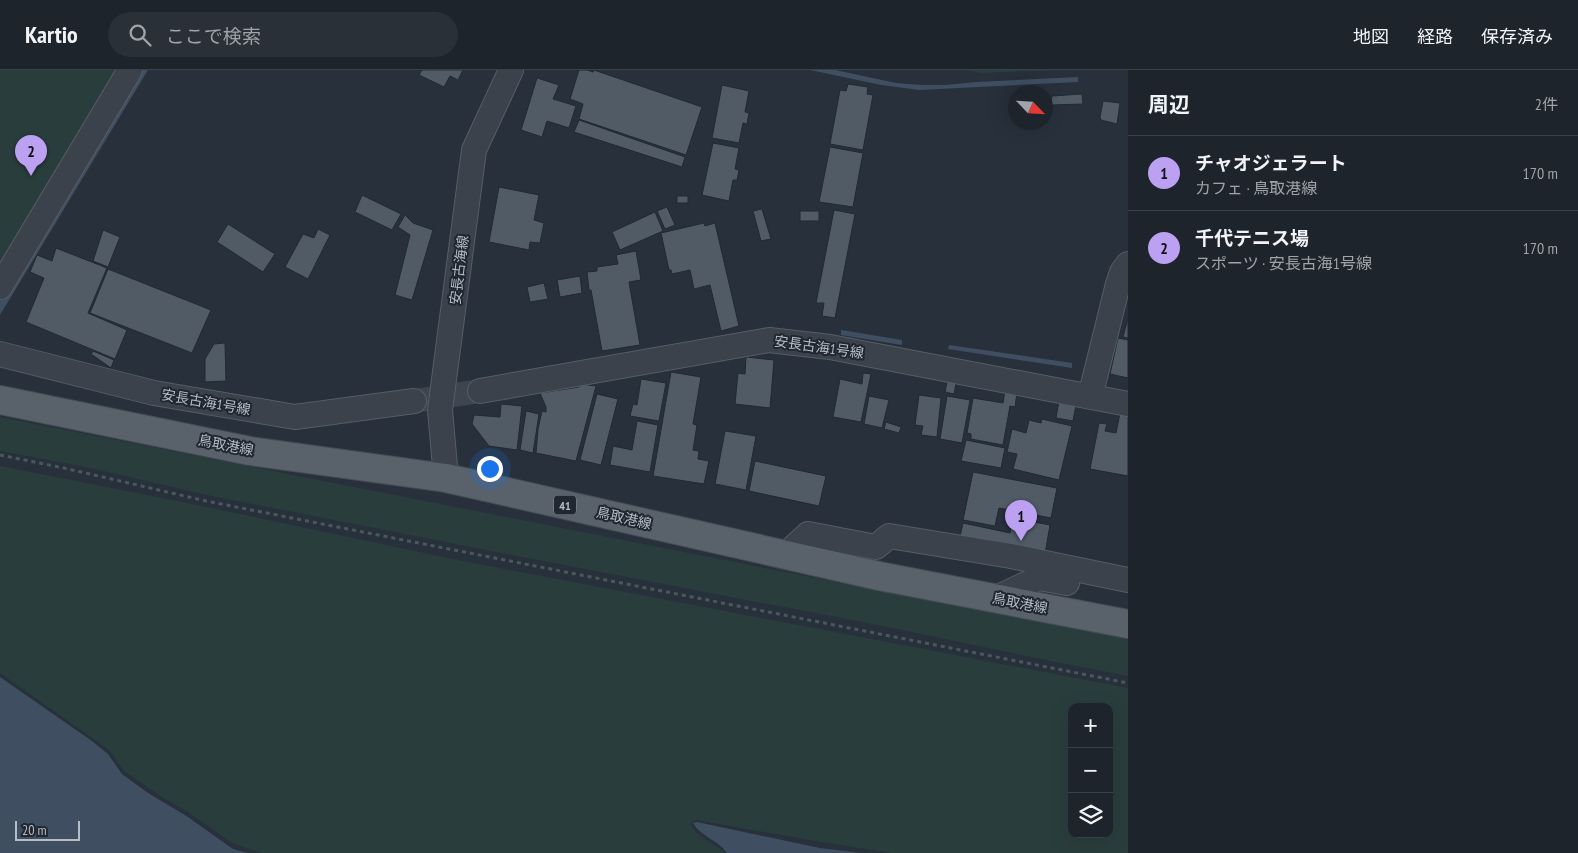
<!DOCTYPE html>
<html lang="ja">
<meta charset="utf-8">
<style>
:root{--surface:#1d242c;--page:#2a3038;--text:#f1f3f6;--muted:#a0a4a9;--line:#3b4148;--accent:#bca0f2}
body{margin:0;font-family:"PT Sans Narrow","Noto Sans JP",sans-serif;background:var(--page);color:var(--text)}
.controls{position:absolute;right:15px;bottom:15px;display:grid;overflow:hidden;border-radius:10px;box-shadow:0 5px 20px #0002}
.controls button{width:45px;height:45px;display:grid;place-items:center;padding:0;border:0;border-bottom:1px solid var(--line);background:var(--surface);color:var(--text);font:25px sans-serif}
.compass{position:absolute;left:1008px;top:15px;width:45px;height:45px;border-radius:50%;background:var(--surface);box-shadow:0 5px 20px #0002;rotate:115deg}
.scale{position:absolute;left:15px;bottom:12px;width:65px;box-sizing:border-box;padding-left:5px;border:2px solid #b6bdc6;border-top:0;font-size:14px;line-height:18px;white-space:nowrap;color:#b6bdc6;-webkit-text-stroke:4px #202730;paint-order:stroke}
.you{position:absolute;left:489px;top:398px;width:18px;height:18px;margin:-12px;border:4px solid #fff;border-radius:50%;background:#1a73e8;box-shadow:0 0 0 8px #1a73e833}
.badge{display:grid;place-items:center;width:32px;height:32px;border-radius:50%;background:var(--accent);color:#111;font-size:16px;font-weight:700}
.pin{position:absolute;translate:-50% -41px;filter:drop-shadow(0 1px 2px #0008)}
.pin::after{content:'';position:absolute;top:26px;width:18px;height:15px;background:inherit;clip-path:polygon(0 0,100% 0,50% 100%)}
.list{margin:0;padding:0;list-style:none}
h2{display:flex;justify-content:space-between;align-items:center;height:65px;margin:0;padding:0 20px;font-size:21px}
h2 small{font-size:16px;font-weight:400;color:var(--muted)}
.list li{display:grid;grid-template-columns:32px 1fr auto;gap:15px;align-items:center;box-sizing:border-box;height:75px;padding:0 20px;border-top:1px solid var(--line)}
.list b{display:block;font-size:19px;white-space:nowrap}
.list p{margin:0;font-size:16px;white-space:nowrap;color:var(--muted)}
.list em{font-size:16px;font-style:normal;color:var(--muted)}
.icon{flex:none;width:28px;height:28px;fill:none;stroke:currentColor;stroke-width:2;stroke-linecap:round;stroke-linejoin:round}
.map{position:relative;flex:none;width:1128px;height:783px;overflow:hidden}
header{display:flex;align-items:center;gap:30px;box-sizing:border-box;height:70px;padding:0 25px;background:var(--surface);border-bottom:1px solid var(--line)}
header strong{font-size:24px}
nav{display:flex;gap:28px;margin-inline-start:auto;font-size:18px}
.search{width:350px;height:45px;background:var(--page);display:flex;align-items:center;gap:12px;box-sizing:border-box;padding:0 18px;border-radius:28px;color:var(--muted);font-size:19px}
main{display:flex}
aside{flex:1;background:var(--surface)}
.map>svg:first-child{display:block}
.green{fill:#2a3d3d;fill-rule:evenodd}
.water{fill:#3f4f61}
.building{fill:#505b65;stroke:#222932}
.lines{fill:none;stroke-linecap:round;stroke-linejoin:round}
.minor-tunnel{stroke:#3c4550;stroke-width:24;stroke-dasharray:24 12;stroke-linecap:butt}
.minor-casing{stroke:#565d66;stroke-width:26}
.major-casing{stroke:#444b54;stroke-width:30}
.path{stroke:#49595b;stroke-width:3;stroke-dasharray:4 4;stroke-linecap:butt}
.minor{stroke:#3b424b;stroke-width:24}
.major{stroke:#59616b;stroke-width:28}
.labels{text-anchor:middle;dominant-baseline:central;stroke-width:4;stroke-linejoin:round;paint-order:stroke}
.shield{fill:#202730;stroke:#899099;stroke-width:1}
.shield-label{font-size:12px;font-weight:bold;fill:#b6bdc6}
.street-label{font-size:14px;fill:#b6bdc6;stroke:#202730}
</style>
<header>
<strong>Kartio</strong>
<div class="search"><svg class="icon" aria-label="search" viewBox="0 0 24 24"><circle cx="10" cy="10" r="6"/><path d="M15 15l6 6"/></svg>ここで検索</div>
<nav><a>地図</a><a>経路</a><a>保存済み</a></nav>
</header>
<main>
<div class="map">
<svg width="1128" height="783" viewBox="0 0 1128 783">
<rect width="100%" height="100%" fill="#27303b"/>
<path class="green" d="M0,0H124L0,212Z
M965,0H1060L982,3Z
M0,347L856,516L1128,567V606L1051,591L878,555L496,482L207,425L86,397L0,381Z
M0,396L188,433L453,489L1128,618V783H892L821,772L696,750L691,753C696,769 714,771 725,783H262L232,773L188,742L165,729L124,701L109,680L0,603ZM1072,637H1109V764H1072Z"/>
<path class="water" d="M141,0H148L0,245V231L2,227Z
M810,0H835L896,13L922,15H945L977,12L1078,7V12L919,20L881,15Z
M841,260L902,270V275L841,265Z
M949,275L1072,293V298L948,279Z
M0,607L92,671L108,684L122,704L148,723L185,745L233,779L248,783H0Z
M697,752L820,778L861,783H727C718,770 701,767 693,753Z"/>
<path class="building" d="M422,0H463L458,10L450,6L444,17L419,5Z
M579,0H587L593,2L594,0L702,37L686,85L579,49L583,34L570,29Z
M537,8L559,15L553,29L576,36L569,58L547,51L542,67L521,60Z
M848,14L868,17L867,24L873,25L863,80L830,74L840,20L846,21Z
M722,15L749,21L745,42L749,43L747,54L743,53L739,73L712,68Z
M1082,24L1083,34L1051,35L1052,26Z
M1103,31L1120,33L1117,54L1101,50L1100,47Z
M579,50L685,87L682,97L574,62Z
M713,73L739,78L735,99L739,100L737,110H733L729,131L702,125Z
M830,77L863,83L853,137L819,132Z
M499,117L539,125L534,150L544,153L540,173L530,172L529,180L489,172Z
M362,125L401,144L392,160L355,142Z
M677,126H688V133H677Z
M667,137L675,155L665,159L657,141Z
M762,139L771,169L761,171L753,141Z
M834,140L855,144L835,248L822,246L824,233H816Z
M800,141H819V151H800Z
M655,142L663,161L620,180L612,162Z
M405,145L413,153L433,160L412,230L395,225L410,165L398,157Z
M704,153L705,156L715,153L739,256L721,261L710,215L694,219L690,200L672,204L671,200H669L661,163Z
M228,154L275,184L263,202L217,172Z
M318,159L330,165L308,209L285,197L303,164L314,168Z
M103,160L120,167L108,197L93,191Z
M56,178L107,198L88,243L127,260L115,289L26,252L44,208L30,202L37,185L52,191Z
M636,181L641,210L629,212L640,275L602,281L591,220H589L587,202L597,201V197L618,194L616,185Z
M108,199L211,240L192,283L90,243Z
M580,206L582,223L560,227L557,210Z
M544,213L548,229L530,232L527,217Z
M1128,248V268L1123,267Z
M1118,268L1128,270V308L1110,304Z
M225,273L226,311L205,312V289L214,274Z
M93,281L114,290L111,298L91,284Z
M746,287L774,290L770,338L735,334L738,303L745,304Z
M671,302L701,307L693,354L697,355L693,380L699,381L698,389L709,391L704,414L653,406Z
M863,303L871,304L861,352L833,347L840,309L862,314Z
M948,307L957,309L954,324L945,322Z
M641,309L666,313L659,351L630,346L633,334L637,335Z
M580,314L596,316L576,391L536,383L538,359L542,341L546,342V337L540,323L579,317Z
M1005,320L1017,323L1015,337L1010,336L1003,375L971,369V364L967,363L973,328L1003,333Z
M597,324L618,329L601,395L580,390Z
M919,325L941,328L937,367L921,365L923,356L915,355Z
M869,326L889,330L882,358L864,354Z
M947,326L970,330L962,373L940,369Z
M1059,331L1076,335L1073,351L1056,348Z
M501,334L522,336L517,380L489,376L472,354L474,345L500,347Z
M526,341L539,344L533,383L520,380Z
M1120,343L1128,344V406L1090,399L1099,353L1107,354L1105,361L1116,363Z
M1042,349L1072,356L1059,410L1013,399L1017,384L1007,382L1012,359L1026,363L1029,350L1041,353Z
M637,351L658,355L650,402L610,395L613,376L632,380Z
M886,352L901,357L899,363L884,359Z
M725,361L756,366L746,420L715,414Z
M966,370L1005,378L1001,398L961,391Z
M755,391L826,406L819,436L749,421Z
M973,402L1057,418L1051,448L999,438L995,456L963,450Z
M1013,448L1050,455L1045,484L960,467L963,453L1010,463Z"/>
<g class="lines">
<path class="minor-tunnel" d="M414,331L480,321"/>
<defs>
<path id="minor" d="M0,217L130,0
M0,284L154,323L295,347L414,331
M480,321L769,270L830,277L1128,334
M1090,327L1118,214L1122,202L1128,194
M446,408L440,340L474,80L511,0
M785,485L808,464L876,477L889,466L1011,486L1128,510
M996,528L1039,508L1067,513"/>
<path id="major" d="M0,330L250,381L446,408L879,506L1128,554"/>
</defs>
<use href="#minor" class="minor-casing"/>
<use href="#major" class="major-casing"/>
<path class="path" d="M0,385L64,398L206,431L1128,613"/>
<use href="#minor" class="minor"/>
<use href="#major" class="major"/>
</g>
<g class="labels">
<rect class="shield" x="554" y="425.5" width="22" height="19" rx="4"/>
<g class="shield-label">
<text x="565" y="435">41</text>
</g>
<g class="street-label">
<text transform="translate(459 200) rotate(-83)">安長古海線</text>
<text transform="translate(819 277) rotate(8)">安長古海1号線</text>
<text transform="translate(206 332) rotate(10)">安長古海1号線</text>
<text transform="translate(226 375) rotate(11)">鳥取港線</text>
<text transform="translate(624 448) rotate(13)">鳥取港線</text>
<text transform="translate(1020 533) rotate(11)">鳥取港線</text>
</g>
</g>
</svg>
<div class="controls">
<button>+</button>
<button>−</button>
<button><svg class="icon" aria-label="layers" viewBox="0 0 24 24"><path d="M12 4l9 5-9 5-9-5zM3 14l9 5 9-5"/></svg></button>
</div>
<svg class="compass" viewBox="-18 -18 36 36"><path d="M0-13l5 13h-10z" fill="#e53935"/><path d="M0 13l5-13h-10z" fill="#a0a4a9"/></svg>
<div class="scale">20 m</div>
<div class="you"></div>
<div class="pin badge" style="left:1021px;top:471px">1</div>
<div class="pin badge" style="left:31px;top:106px">2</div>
</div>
<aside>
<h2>周辺<small>2件</small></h2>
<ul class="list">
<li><span class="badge">1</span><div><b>チャオジェラート</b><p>カフェ · 鳥取港線</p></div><em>170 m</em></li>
<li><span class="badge">2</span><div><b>千代テニス場</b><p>スポーツ · 安長古海1号線</p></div><em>170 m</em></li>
</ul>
</aside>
</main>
